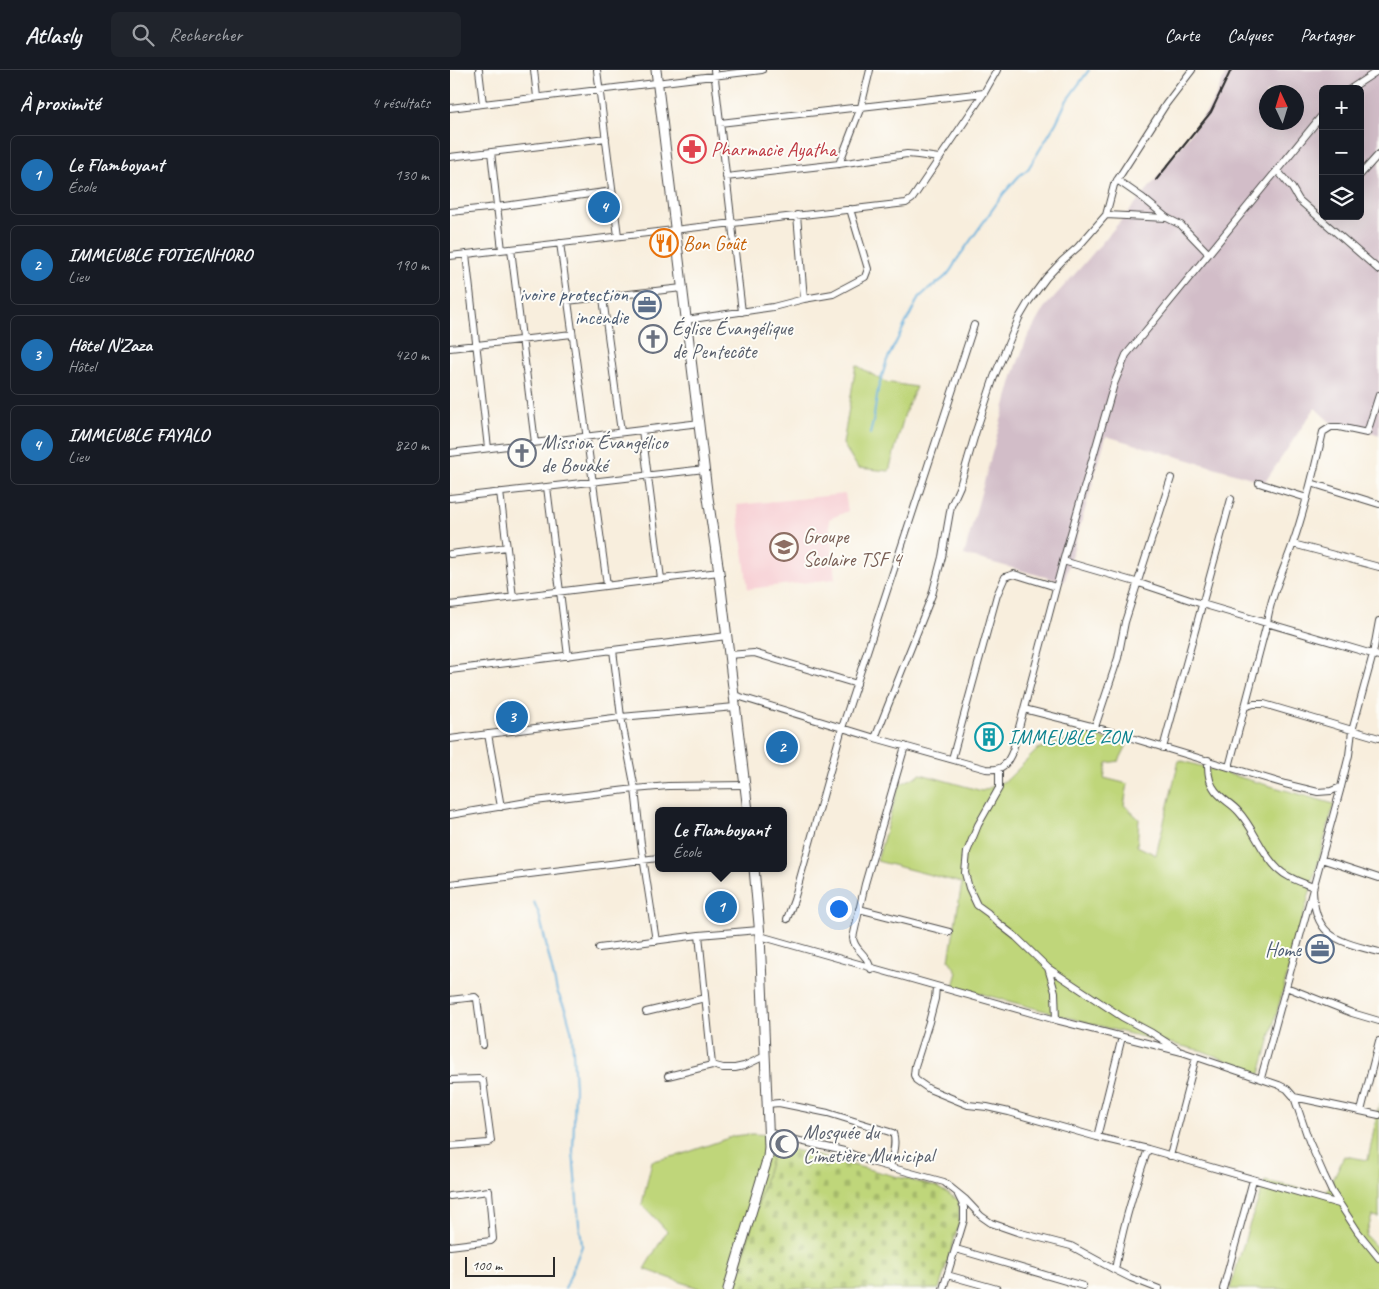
<!DOCTYPE html>
<html lang="fr">
<meta charset="utf-8">
<style>
:root{--surface:#171b24;--page:#20242c;--text:#f1f3f6;--muted:#9ea1a6;--line:#363941;--accent:#1f6fb2}
body{margin:0;font-family:Caveat,sans-serif;background:var(--page);color:var(--text)}
.controls{position:absolute;right:15px;top:15px;display:grid;overflow:hidden;border-radius:8px;box-shadow:0 5px 20px #0002}
.controls button{width:45px;height:45px;display:grid;place-items:center;padding:0;border:0;border-bottom:1px solid var(--line);background:var(--surface);color:var(--text);font:25px sans-serif}
.compass{position:absolute;left:809px;top:15px;width:45px;height:45px;border-radius:50%;background:var(--surface);box-shadow:0 5px 20px #0002;rotate:356deg}
.scale{position:absolute;left:15px;bottom:12px;width:90px;box-sizing:border-box;padding-left:5px;border:2px solid #2b2b2b;border-top:0;font-size:14px;line-height:18px;white-space:nowrap;color:#2b2b2b;-webkit-text-stroke:4px #fdfcf7;paint-order:stroke}
.you{position:absolute;left:388px;top:838px;width:18px;height:18px;margin:-12px;border:4px solid #fff;border-radius:50%;background:#1a73e8;box-shadow:0 0 0 8px #1a73e833}
.badge{display:grid;place-items:center;width:32px;height:32px;border-radius:50%;background:var(--accent);color:#fff;font-size:16px;font-weight:700}
.pin{position:absolute;translate:-50% -50%;border:2px solid #fff;box-shadow:0 1px 5px #0006}
.popup{position:absolute;left:205px;top:737px;width:132px;height:65px;box-sizing:border-box;display:grid;place-content:center;border-radius:8px;background:var(--surface);filter:drop-shadow(0 1px 4px #0005);font-size:16px;white-space:nowrap;color:var(--muted)}
.popup b{font-size:19px;color:var(--text)}
.popup::after{content:'';position:absolute;left:50%;top:100%;margin-left:-10px;border:10px solid transparent;border-top-color:var(--surface)}
.list{margin:0;padding:0;list-style:none}
h2{display:flex;justify-content:space-between;align-items:center;height:65px;margin:0;padding:0 20px;font-size:21px}
h2 small{font-size:16px;font-weight:400;color:var(--muted)}
.list li{display:grid;grid-template-columns:32px 1fr auto;gap:15px;align-items:center;box-sizing:border-box;height:80px;margin:0 10px 10px;padding:0 10px;border:1px solid var(--line);border-radius:8px}
.list b{display:block;font-size:19px;white-space:nowrap}
.list p{margin:0;font-size:16px;white-space:nowrap;color:var(--muted)}
.list em{font-size:16px;font-style:normal;color:var(--muted)}
.icon{flex:none;width:28px;height:28px;fill:none;stroke:currentColor;stroke-width:2;stroke-linecap:round;stroke-linejoin:round}
.map{position:relative;flex:none;width:929px;height:1219px;overflow:hidden}
header{display:flex;align-items:center;gap:30px;box-sizing:border-box;height:70px;padding:0 25px;background:var(--surface);border-bottom:1px solid var(--line)}
header strong{font-size:24px}
nav{display:flex;gap:28px;margin-inline-start:auto;font-size:18px}
.search{width:350px;height:45px;background:var(--page);display:flex;align-items:center;gap:12px;box-sizing:border-box;padding:0 18px;border-radius:8px;color:var(--muted);font-size:19px}
main{display:flex}
aside{flex:1;background:var(--surface)}
.map>svg:first-child{display:block}
.built{fill:#f7cfd4}
.industrial{fill:#d2bdc8;fill-rule:evenodd}
.grass{fill:#bfd67a;stroke:#758052}
.cemetery{fill:url(#cemetery-stones);stroke:#758052}
.lines{fill:none;stroke-linecap:round;stroke-linejoin:round}
.stream{stroke:#64afdc;stroke-width:2}
.street-casing{stroke:#4a4846;stroke-width:8}
.secondary-casing{stroke:#4a4846;stroke-width:11}
.street{stroke:#fff;stroke-width:6}
.secondary{stroke:#fff;stroke-width:9}
.rail{stroke:#2b2b2b;stroke-width:2}
.labels{text-anchor:middle;dominant-baseline:central;stroke-width:4;stroke-linejoin:round;paint-order:stroke}
.health-label{font-size:20px;fill:#be3a42;stroke:#fdfcf7;text-anchor:start}
.food-label{font-size:20px;fill:#c56008;stroke:#fdfcf7;text-anchor:start}
.service-label{font-size:20px;fill:#4e5e75;stroke:#fdfcf7;text-anchor:end}
.worship-label{font-size:20px;fill:#5b616d;stroke:#fdfcf7;text-anchor:start}
.education-label{font-size:20px;fill:#785e54;stroke:#fdfcf7;text-anchor:start}
.culture-label{font-size:20px;fill:#0d838f;stroke:#fdfcf7;text-anchor:start}
</style>
<header>
<strong>Atlasly</strong>
<div class="search"><svg class="icon" aria-label="search" viewBox="0 0 24 24"><circle cx="10" cy="10" r="6"/><path d="M15 15l6 6"/></svg>Rechercher</div>
<nav><a>Carte</a><a>Calques</a><a>Partager</a></nav>
</header>
<main>
<aside>
<h2>À proximité<small>4 résultats</small></h2>
<ul class="list">
<li><span class="badge">1</span><div><b>Le Flamboyant</b><p>École</p></div><em>130 m</em></li>
<li><span class="badge">2</span><div><b>IMMEUBLE FOTIENHORO</b><p>Lieu</p></div><em>190 m</em></li>
<li><span class="badge">3</span><div><b>Hôtel N'Zaza</b><p>Hôtel</p></div><em>420 m</em></li>
<li><span class="badge">4</span><div><b>IMMEUBLE FAYALO</b><p>Lieu</p></div><em>820 m</em></li>
</ul>
</aside>
<div class="map">
<svg width="929" height="1219" viewBox="0 0 929 1219">
<defs>
<pattern id="cemetery-stones" width="16" height="16" patternUnits="userSpaceOnUse" patternTransform="scale(1.25)"><rect width="16" height="16" fill="#bfd67a"/><path d="M2 7V4a2 2 0 0 1 4 0v3zM10 15v-3a2 2 0 0 1 4 0v3z" fill="#a4b86a"/></pattern>
</defs>
<rect width="100%" height="100%" fill="#fdfcf7"/>
<filter id="ink" filterUnits="userSpaceOnUse"><feTurbulence type="fractalNoise" baseFrequency=".02" numOctaves="2"/><feDisplacementMap in="SourceGraphic" scale="10" xChannelSelector="R" yChannelSelector="G"/><feConvolveMatrix kernelMatrix="1 2 1 2 8 2 1 2 1" color-interpolation-filters="sRGB"/></filter>
<filter id="wash" filterUnits="userSpaceOnUse"><feTurbulence type="fractalNoise" baseFrequency=".0096" numOctaves="4" result="noise"/><feDisplacementMap in="SourceGraphic" scale="20" xChannelSelector="R" yChannelSelector="G"/><feGaussianBlur stdDeviation="1.12" result="paint"/><feColorMatrix in="noise" values="0 0 0 0 0 0 0 0 0 0 0 0 0 0 0 0 0 1.4 0 .05"/><feComposite in="paint" operator="in"/></filter>
<g filter="url(#wash)">
<rect width="100%" height="100%" fill="#f8eedd"/>
<path class="built" d="M395,424L398,441L379,449L385,509L298,519L287,435Z"/>
<path class="industrial" d="M777,0H929V365L880,352L865,338L815,412L656,366L614,512L514,485L564,303L577,268L594,238L633,195L703,113L758,40L767,24ZM873,19H910V146H873ZM816,22H846V52H816Z"/>
<path class="grass" d="M406,295L435,312L466,317L455,343L439,401L408,398L393,374Z
M637,664L677,675L669,691L657,693L654,708L678,714L674,735L689,749L687,776L706,785L729,690L884,734L810,1004L753,981L672,962L503,916L507,902L499,890L512,813L427,791L449,715L471,704L532,721L557,710L588,679Z
M929,1034V1147L922,1146L916,1166L929,1180V1219H780L799,1156L815,1111L876,1124L894,1086L918,1090Z
M302,1064L326,1065L325,1075L284,1219H251L194,1199L217,1161L192,1134L202,1091L230,1085L284,1066Z"/>
<path class="cemetery" d="M325,1075L487,1117L509,1130V1154L489,1219H284Z"/>
<g class="lines">
<path class="stream" d="M420,364L423,352L428,319L437,290L468,229C483,212 495,214 506,191L554,123L569,106L578,99L606,53L617,30L639,0
M84,832L89,844L107,921L116,941L122,963L125,1018L123,1082L129,1154L131,1165L132,1176L115,1219"/>
</g>
</g>
<g filter="url(#ink)">
<g class="lines">
<defs>
<path id="street" d="M29,0L33,34
M84,0L87,27
M147,0L168,166
M264,0L292,242
M900,19L929,0
M0,38L312,0
M270,53L534,23
M41,82L52,180
M0,87L156,68
M389,94L411,37L420,0
M827,100L842,118L849,130L929,200
M910,105L929,84
M276,107L389,94L457,84L468,85L489,88
M667,110L693,128L717,148L731,155L758,183
M0,142L47,137L162,121
M347,145L354,229
M656,145L717,148
M110,173L157,515
M61,179L85,373
M16,184L38,378
M0,186L456,133L462,129L534,23L547,0
M153,228L171,362
M117,231L232,218
M236,250L323,237L354,229L383,224L415,207L418,199L400,139
M0,278L122,264
M192,360L211,509
M0,383L250,353
M809,413L857,428
M861,413L929,434
M97,417L118,586
M50,422L63,527
M0,428L255,399
M843,474L929,497
M0,484L57,477
M613,491L689,513L752,534L929,586
M0,535L269,502
M163,580L171,647L185,719L191,774L206,871
M279,585L304,583L407,614
M0,600L277,566
M284,625L425,668L536,699C552,701 557,695 563,680L615,484L664,314L676,285L873,44
M794,637L804,634H814L929,668
M574,639L645,657L835,714L868,722L881,721L891,717
M645,657L668,588L675,552L721,408
M38,664L51,737
M425,668L482,525L492,487L501,436L510,416L526,361L544,307L569,248L579,231L596,208L612,191L628,177L656,145L664,115L716,34L742,0
M0,669L171,647L285,637
M713,678L781,429
M502,689L547,525L555,507L564,504L606,517
M758,690C758,699 758,709 763,717C769,728 780,732 788,741C804,758 811,783 828,799C837,808 851,812 863,817C863,867 887,871 929,882
M779,697L817,553C821,524 834,500 843,473C856,437 864,400 873,362L881,357H889L917,363L929,325
M549,699V718L528,755L517,782L515,803L519,818L527,835L538,843L548,853L566,867L598,898L672,947L702,963L727,979
M0,745L77,732L185,719L218,716L295,715
M871,789L929,808
M0,814L208,788
M409,839L499,862
M337,849L344,830L392,658L524,255
M249,865L262,995
M310,866L606,950L732,982L829,1015L837,1019L844,1027L859,1071L874,1105L882,1122L908,1162L929,1188
M149,878L249,865L309,860
M598,898L605,922L606,950
M421,899C419,894 418,890 415,887C410,880 404,877 403,868L415,814L455,676
M486,917L485,929L479,952L465,996L464,1005L466,1010L479,1019L518,1035L537,1037L559,1042L647,1067L698,1079L889,1134
M836,917L902,943L929,951
M0,930L25,927L27,929L33,975
M196,942L255,928
M218,1006L262,995L273,998H285L294,996L315,986
M811,1008L891,717L899,685L902,661L923,584L929,551
M0,1010L29,1009L33,1011L41,1071L38,1073L0,1076
M844,1027L929,1045
M318,1034L329,1033L378,1043L443,1063C447,1073 442,1087 440,1098
M911,1041L929,971
M319,1062L337,1068L394,1081L421,1092L494,1112L515,1129L531,1146L541,1153L567,1162L621,1176L665,1200
M647,1067L672,967
M698,1079C684,1119 672,1158 665,1200L681,1208L709,1219
M720,1086L746,987
M0,1126L39,1121L43,1169L41,1171L0,1176
M506,1179L633,1216
M497,1205L547,1219
M493,1219L514,1150V1137L508,1125
M773,1219L803,1110"/>
<path id="secondary" d="M206,0L257,421L269,502L298,741
M278,1219L318,1087L319,1077L310,866L304,798"/>
</defs>
<use href="#street" class="street-casing"/>
<use href="#secondary" class="secondary-casing"/>
<use href="#street" class="street"/>
<use href="#secondary" class="secondary"/>
<path class="rail" d="M706,110L761,42L781,0"/>
</g>
</g>
<defs>
<symbol id="pharmacy-ring" viewBox="-11 -11 22 22"><circle r="9.5" fill="#fdfcf7" stroke="#e0444e" stroke-width="1.5"/><path d="M-2-6h4v4h4v4h-4v4h-4v-4h-4v-4h4Z" fill="#e0444e"/></symbol>
<symbol id="restaurant-ring" viewBox="-11 -11 22 22"><circle r="9.5" fill="#fdfcf7" stroke="#e8710a" stroke-width="1.5"/><path d="M-5-6h1v4h1v-4h1v4h1v-4h1v5L-1.5 .5V6h-2V.5L-5-1ZM5-6V6H3V1.5H1.5Q1.5-4 5-6Z" fill="#e8710a"/></symbol>
<symbol id="office-ring" viewBox="-11 -11 22 22"><circle r="9.5" fill="#fdfcf7" stroke="#5c6f8a" stroke-width="1.5"/><path d="M-6-3h4V-5.5h4V-3h4V5H-6ZM-1-4.5V-3h2v-1.5ZM-6 0V1H6V0Z" fill="#5c6f8a"/></symbol>
<symbol id="church-ring" viewBox="-11 -11 22 22"><circle r="9.5" fill="#fdfcf7" stroke="#6b7280" stroke-width="1.5"/><path d="M-1.2-6h2.4v3.5h3.3v2.4h-3.3V6h-2.4V-.1h-3.3v-2.4h3.3Z" fill="#6b7280"/></symbol>
<symbol id="school-ring" viewBox="-11 -11 22 22"><circle r="9.5" fill="#fdfcf7" stroke="#8d6e63" stroke-width="1.5"/><path d="M0-5L7-2L0 1L-7-2ZM-4 1L0 2.5L4 1V4Q0 6-4 4Z" fill="#8d6e63"/></symbol>
<symbol id="building-ring" viewBox="-11 -11 22 22"><circle r="9.5" fill="#fdfcf7" stroke="#0f9aa8" stroke-width="1.5"/><path d="M-4-6H4V6H1V3H-1V6H-4ZM-2.5-4.3h1.7v1.8h-1.7ZM.8-4.3h1.7v1.8H.8ZM-2.5-1h1.7V.8h-1.7ZM.8-1h1.7V.8H.8Z" fill="#0f9aa8"/></symbol>
<symbol id="mosque-ring" viewBox="-11 -11 22 22"><circle r="9.5" fill="#fdfcf7" stroke="#6b7280" stroke-width="1.5"/><path d="M3.5-4.9A6 6 0 1 0 3.5 4.9A5 5 0 1 1 3.5-4.9Z" fill="#6b7280"/></symbol>
</defs>
<g fill-rule="evenodd">
<use href="#pharmacy-ring" x="226" y="63" width="32" height="32"/>
<use href="#restaurant-ring" x="198" y="157" width="32" height="32"/>
<use href="#office-ring" x="181" y="219" width="32" height="32"/>
<use href="#church-ring" x="187" y="253" width="32" height="32"/>
<use href="#church-ring" x="56" y="367" width="32" height="32"/>
<use href="#school-ring" x="318" y="461" width="32" height="32"/>
<use href="#building-ring" x="523" y="651" width="32" height="32"/>
<use href="#office-ring" x="854" y="863" width="32" height="32"/>
<use href="#mosque-ring" x="318" y="1058" width="32" height="32"/>
</g>
<g class="labels">
<g class="health-label">
<text x="261" y="79">Pharmacie Ayatha</text>
</g>
<g class="food-label">
<text x="233" y="173">Bon Goût</text>
</g>
<g class="service-label">
<text x="178" y="224">ivoire protection<tspan x="178" dy="23">incendie</tspan></text>
<text x="851" y="879">Home</text>
</g>
<g class="worship-label">
<text x="222" y="258">Église Évangélique<tspan x="222" dy="23">de Pentecôte</tspan></text>
<text x="91" y="372">Mission Évangélico<tspan x="91" dy="23">de Bouaké</tspan></text>
<text x="353" y="1062">Mosquée du<tspan x="353" dy="23">Cimetière Municipal</tspan></text>
</g>
<g class="education-label">
<text x="353" y="466">Groupe<tspan x="353" dy="23">Scolaire TSF 4</tspan></text>
</g>
<g class="culture-label">
<text x="558" y="667">IMMEUBLE ZON</text>
</g>
</g>
</svg>
<div class="controls">
<button>+</button>
<button>−</button>
<button><svg class="icon" aria-label="layers" viewBox="0 0 24 24"><path d="M12 4l9 5-9 5-9-5zM3 14l9 5 9-5"/></svg></button>
</div>
<svg class="compass" viewBox="-18 -18 36 36"><path d="M0-13l5 13h-10z" fill="#e53935"/><path d="M0 13l5-13h-10z" fill="#9ea1a6"/></svg>
<div class="scale">100 m</div>
<div class="you"></div>
<div class="pin badge" style="left:271px;top:837px">1</div>
<div class="popup"><b>Le Flamboyant</b>École</div>
<div class="pin badge" style="left:332px;top:677px">2</div>
<div class="pin badge" style="left:62px;top:647px">3</div>
<div class="pin badge" style="left:154px;top:137px">4</div>
</div>
</main>
